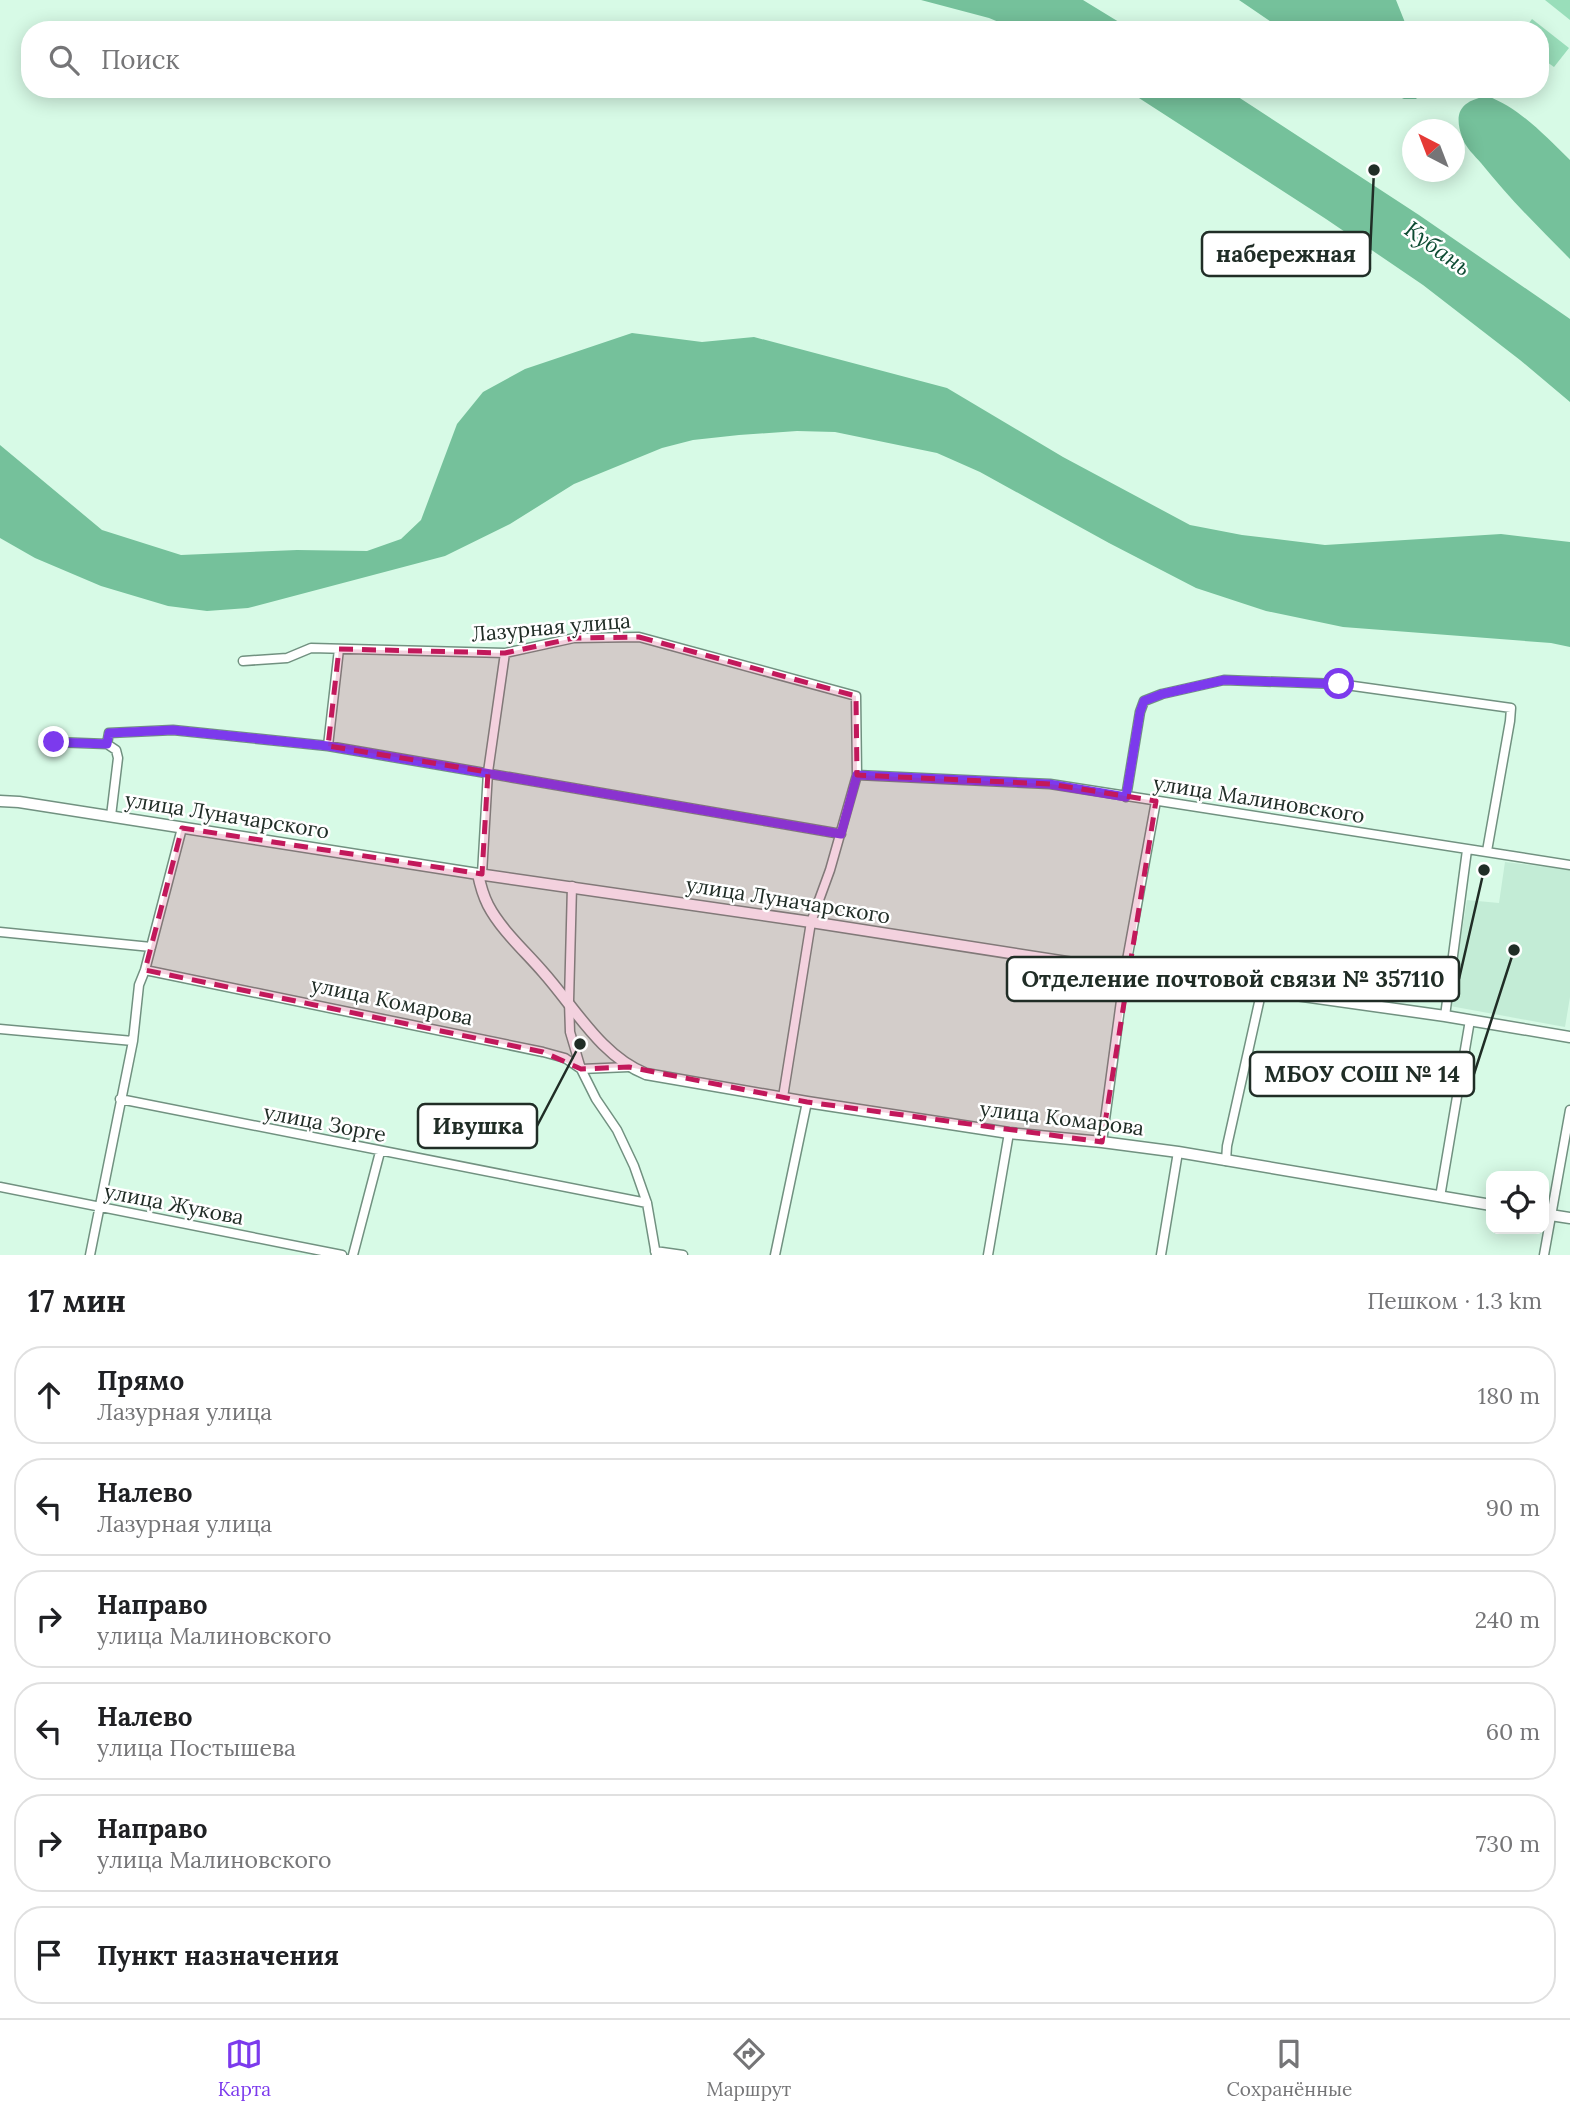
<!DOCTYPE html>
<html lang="ru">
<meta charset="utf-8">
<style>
:root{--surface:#fff;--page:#f2f2f2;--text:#202124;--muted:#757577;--line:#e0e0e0;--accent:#7c3aed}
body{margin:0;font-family:Lora,serif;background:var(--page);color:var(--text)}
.controls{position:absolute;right:21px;bottom:21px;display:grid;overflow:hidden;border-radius:14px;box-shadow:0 4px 18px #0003}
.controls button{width:63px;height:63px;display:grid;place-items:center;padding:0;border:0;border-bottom:2px solid var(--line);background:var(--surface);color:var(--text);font:35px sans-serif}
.compass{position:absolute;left:1402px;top:119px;width:63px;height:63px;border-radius:50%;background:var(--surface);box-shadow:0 4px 18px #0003;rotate:318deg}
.stop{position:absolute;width:21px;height:21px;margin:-16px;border:5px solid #7c3aed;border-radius:50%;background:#fff}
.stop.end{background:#7c3aed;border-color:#fff;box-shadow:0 2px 7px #0008}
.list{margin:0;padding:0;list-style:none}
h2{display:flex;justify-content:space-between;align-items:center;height:91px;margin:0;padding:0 28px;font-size:30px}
h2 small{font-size:23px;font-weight:400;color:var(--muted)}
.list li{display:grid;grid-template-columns:46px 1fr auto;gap:21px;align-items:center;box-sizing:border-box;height:98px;margin:0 14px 14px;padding:0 14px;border:2px solid var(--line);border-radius:28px}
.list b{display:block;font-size:26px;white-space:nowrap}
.list p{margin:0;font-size:23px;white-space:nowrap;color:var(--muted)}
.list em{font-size:23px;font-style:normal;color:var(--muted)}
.icon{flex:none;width:38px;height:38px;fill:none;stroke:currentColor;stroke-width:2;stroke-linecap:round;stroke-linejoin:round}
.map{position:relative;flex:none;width:1570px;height:1255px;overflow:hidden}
.search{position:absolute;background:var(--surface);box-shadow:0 4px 18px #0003;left:21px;right:21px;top:21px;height:77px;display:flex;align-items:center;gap:18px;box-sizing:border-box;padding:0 24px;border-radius:28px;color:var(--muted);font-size:26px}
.sheet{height:763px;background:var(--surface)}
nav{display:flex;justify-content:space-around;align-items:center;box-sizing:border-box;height:98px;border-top:2px solid var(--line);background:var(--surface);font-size:19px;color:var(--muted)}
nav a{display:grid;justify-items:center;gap:4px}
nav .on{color:var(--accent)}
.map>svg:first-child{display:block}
.built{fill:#c3ecd6}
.green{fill:#99deba}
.water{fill:#75c19b}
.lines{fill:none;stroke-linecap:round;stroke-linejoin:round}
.minor-casing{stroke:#719180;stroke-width:11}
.tertiary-casing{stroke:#719180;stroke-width:13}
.minor{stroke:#fff;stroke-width:8}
.tertiary{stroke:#fff;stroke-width:10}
.route{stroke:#7c3aed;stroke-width:9}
.marked{fill:#c2185b;fill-opacity:0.2;stroke:#c2185b;stroke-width:5;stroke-dasharray:14 9;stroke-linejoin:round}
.labels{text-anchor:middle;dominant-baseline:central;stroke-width:5;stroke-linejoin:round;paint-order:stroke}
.street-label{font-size:21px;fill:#202d26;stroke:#fff}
.water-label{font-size:23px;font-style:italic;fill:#0d4b32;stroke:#fff}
.leader{fill:none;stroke:#202d26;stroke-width:2.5}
.callout-dot{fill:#202d26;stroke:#fff;stroke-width:2.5}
.callout{fill:#fff;stroke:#202d26;stroke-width:2.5}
.callout-label{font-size:23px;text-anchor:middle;font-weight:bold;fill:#202d26}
</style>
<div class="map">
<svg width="1570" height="1255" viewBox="0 0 1570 1255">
<rect width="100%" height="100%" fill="#d7fae6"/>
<path class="built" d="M1505,862L1570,870V997L1565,1027L1450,1006L1467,900L1499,903Z"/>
<path class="green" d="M1545,0H1570V20Z
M1532,19L1569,48L1554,67L1540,57V30H1524Z"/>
<path class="water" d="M921,0H1083L1132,30H1018L989,18Z
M1239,0H1396L1408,30H1283Z
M1125,89H1226L1419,215L1570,319V402L1520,360L1423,285L1326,219Z
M1383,89H1425L1416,99H1404Z
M1487,96C1520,108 1545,136 1570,160V259C1539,228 1509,198 1481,163C1475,156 1465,147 1462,137C1453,111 1462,101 1487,96Z
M632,333L702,342L754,337L947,388L1063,457L1190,525L1242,535L1325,545L1501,534L1570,542V647L1551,643L1343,627L1266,611L1196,588L1109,543L980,472L937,453L835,432L797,431L739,435L693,440L662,448L574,484L510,524L445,556L248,608L207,611L168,606L101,586L35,558L0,538V445L102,530L181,555L297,550L367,551L401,539L421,520L457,424L483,392L525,369Z"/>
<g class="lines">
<defs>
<path id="minor" d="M243,661L287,658L311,648L505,653L574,638L639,637L856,696L857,775L830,870L811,922L783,1097
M54,742L107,744L109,733L173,730L328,746L841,834
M107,744L116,750L118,758L111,816
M328,746L339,649
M857,775L1050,784L1570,865
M1126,797L1140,712L1144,701L1162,694L1224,680L1339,684L1511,708L1510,721L1487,851
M482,874L488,772L505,653
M572,886L569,1001L570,1032L581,1069L596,1099L617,1130L634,1166L647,1203L656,1255
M0,932L151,947
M145,970L543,1052L565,1058L581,1069L629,1067
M1445,1016L1467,850
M0,1029L133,1041
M120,1099L647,1203
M1102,1142L1125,971L1156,801
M1226,1161L1227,1146L1262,989
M0,1187L342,1255
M1440,1197L1470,1020
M655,1251L683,1255
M90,1255L133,1041L139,985L145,970L182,828
M353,1255L380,1152
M775,1255L807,1102
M988,1255L1009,1133
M1161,1255L1178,1152
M1544,1255L1570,1110"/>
<path id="tertiary" d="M0,801L19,802L478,874L811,922L1125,971L1445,1016L1570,1037
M478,874C480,884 483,895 488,905C501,930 525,951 543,972C575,1008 601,1056 646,1074L807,1102L1009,1133L1102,1142L1178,1152L1491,1205
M1544,1214L1570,1218"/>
</defs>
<use href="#minor" class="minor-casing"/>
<use href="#tertiary" class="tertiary-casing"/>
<use href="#minor" class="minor"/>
<use href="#tertiary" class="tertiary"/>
</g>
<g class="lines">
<path class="route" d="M54,742L107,744L109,733L173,730L328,746L841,834L857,775L1049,784L1126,797L1140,712L1144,701L1162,694L1224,680L1339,684"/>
</g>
<path class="marked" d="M639,637L856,696L857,775L1050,784L1156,801L1102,1142L807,1102L629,1067L581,1069L543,1052L145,970L182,828L482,874L488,772L328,746L339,649L505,653L574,638Z"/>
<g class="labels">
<g class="street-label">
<text transform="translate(551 627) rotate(-5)">Лазурная улица</text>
<text transform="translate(1259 799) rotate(9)">улица Малиновского</text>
<text transform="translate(227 815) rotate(9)">улица Луначарского</text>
<text transform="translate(788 900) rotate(9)">улица Луначарского</text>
<text transform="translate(392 1001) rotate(12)">улица Комарова</text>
<text transform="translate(1062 1118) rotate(7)">улица Комарова</text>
<text transform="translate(325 1123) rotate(11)">улица Зорге</text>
<text transform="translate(174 1204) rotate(11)">улица Жукова</text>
</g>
<g class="water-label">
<text transform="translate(1438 248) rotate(36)">Кубань</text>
</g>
</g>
<path class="leader" d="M1374 170L1370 254M1484 870L1459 979M1514 950L1474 1074M580 1044L537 1126"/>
<g class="callout-dot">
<circle cx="1374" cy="170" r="7"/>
<circle cx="1484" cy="870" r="7"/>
<circle cx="1514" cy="950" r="7"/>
<circle cx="580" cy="1044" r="7"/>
</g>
<g class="callout">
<rect x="1202" y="232" width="168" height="44" rx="7"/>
<rect x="1007" y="957" width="452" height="44" rx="7"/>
<rect x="1250" y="1052" width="224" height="44" rx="7"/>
<rect x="418" y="1104" width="119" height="44" rx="7"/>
</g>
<g class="callout-label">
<text x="1286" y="262">набережная</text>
<text x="1233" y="987">Отделение почтовой связи № 357110</text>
<text x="1362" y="1082">МБОУ СОШ № 14</text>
<text x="478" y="1134">Ивушка</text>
</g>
</svg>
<div class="controls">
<button><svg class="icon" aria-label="locate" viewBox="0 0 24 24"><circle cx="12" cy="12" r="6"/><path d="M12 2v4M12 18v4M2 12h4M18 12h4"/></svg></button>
</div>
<svg class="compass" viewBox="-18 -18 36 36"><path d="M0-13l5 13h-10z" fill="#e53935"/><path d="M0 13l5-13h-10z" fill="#757577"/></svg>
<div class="stop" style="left:1339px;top:684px"></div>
<div class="stop end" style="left:54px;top:742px"></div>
<div class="search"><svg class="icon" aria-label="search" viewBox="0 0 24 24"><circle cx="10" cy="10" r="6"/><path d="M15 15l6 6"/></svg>Поиск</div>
</div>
<section class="sheet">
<h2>17 мин<small>Пешком · 1.3 km</small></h2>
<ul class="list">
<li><svg class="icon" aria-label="ahead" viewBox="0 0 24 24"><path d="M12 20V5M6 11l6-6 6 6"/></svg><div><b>Прямо</b><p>Лазурная улица</p></div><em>180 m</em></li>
<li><svg class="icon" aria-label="left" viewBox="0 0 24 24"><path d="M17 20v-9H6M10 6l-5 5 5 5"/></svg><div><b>Налево</b><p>Лазурная улица</p></div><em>90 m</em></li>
<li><svg class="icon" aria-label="right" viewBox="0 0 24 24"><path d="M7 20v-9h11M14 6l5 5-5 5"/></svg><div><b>Направо</b><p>улица Малиновского</p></div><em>240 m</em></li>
<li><svg class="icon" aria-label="left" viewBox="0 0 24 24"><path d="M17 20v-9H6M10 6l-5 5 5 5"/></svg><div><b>Налево</b><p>улица Постышева</p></div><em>60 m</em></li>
<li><svg class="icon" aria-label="right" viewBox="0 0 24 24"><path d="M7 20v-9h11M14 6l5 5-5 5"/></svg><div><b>Направо</b><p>улица Малиновского</p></div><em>730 m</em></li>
<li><svg class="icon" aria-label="arrive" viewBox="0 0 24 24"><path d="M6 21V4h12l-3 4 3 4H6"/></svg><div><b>Пункт назначения</b></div></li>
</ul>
</section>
<nav>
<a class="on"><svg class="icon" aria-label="map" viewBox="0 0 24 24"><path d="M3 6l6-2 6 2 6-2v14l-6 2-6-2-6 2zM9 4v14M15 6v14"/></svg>Карта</a>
<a><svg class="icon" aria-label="directions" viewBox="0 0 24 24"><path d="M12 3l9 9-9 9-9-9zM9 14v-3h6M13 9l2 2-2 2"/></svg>Маршрут</a>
<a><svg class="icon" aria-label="saved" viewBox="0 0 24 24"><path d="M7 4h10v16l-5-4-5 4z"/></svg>Сохранённые</a>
</nav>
